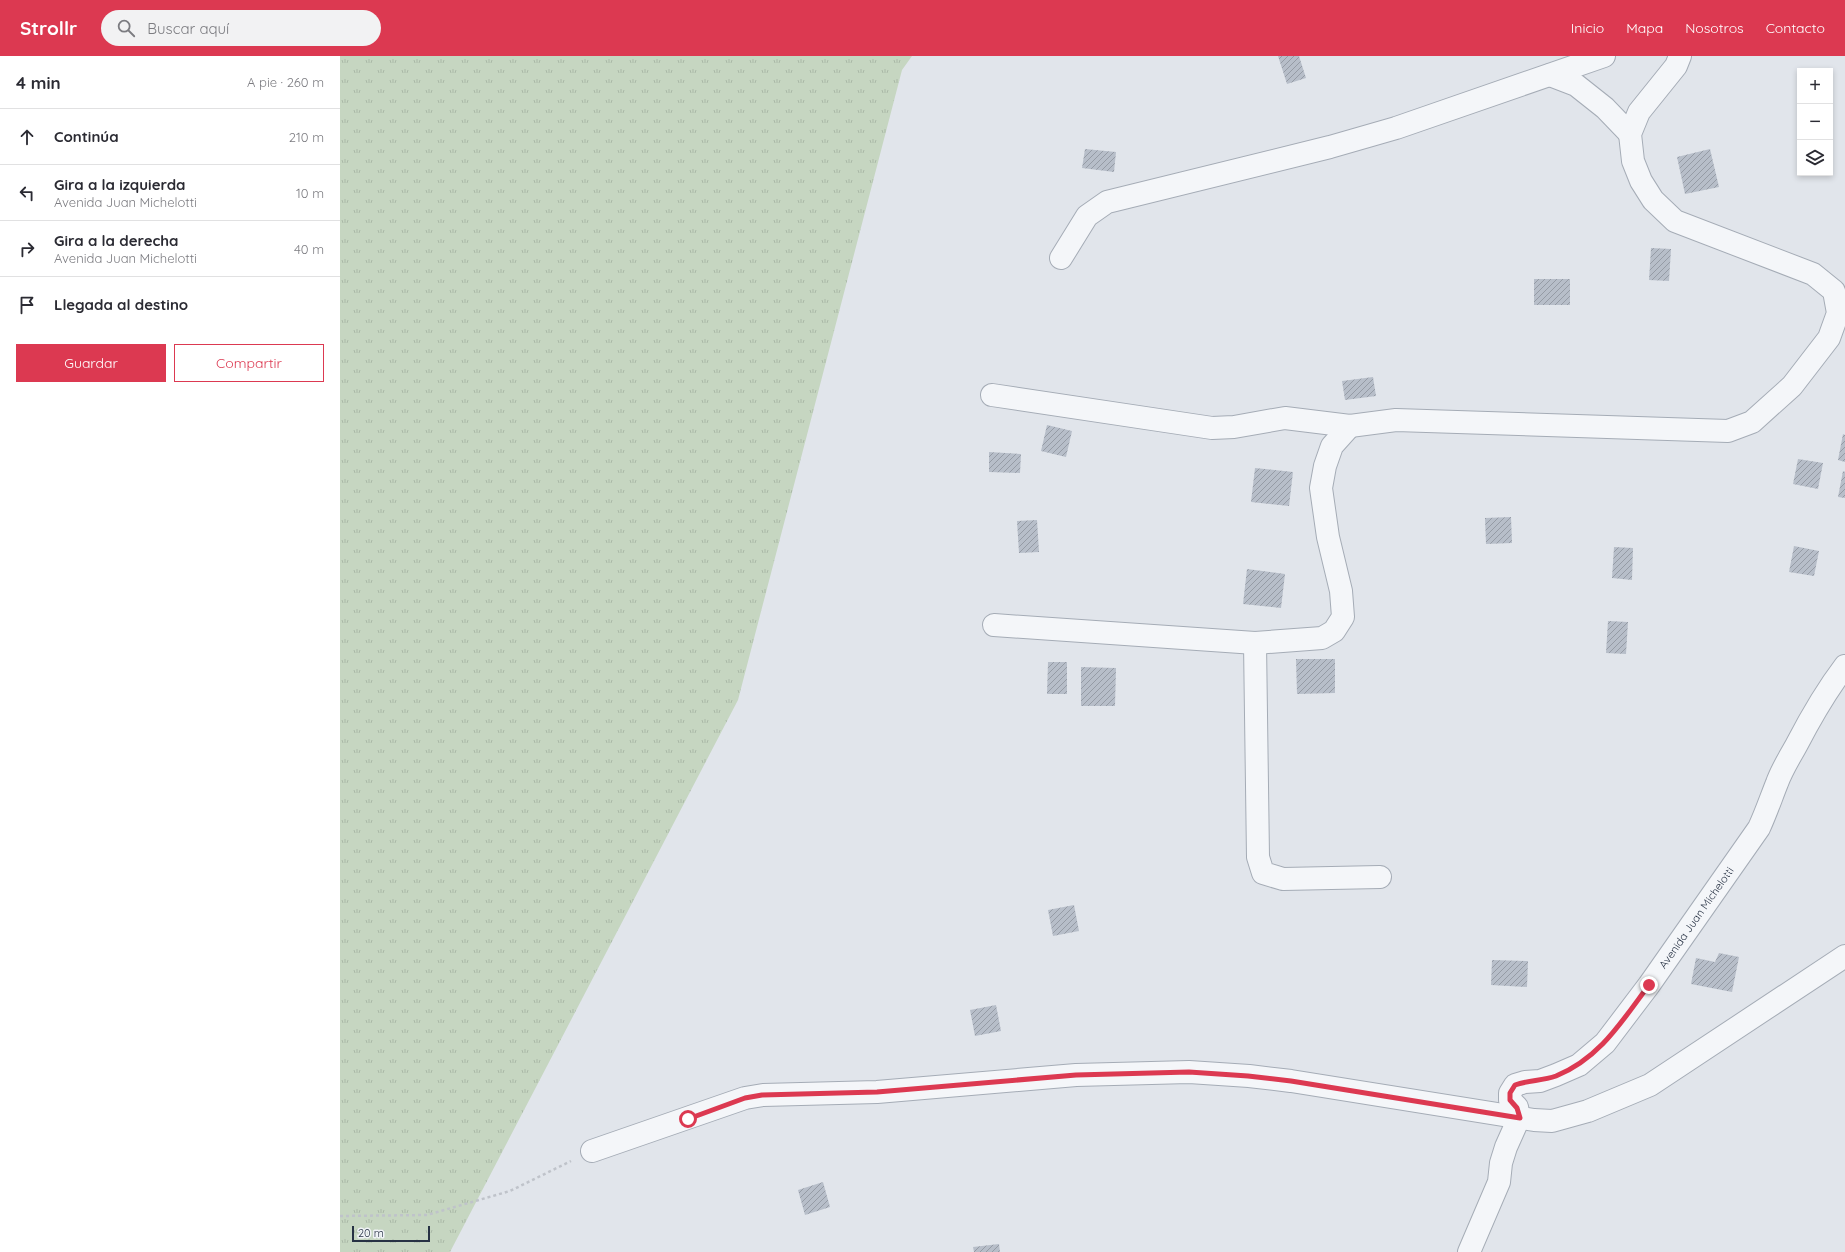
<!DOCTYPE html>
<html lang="es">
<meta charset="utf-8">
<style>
:root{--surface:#fff;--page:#f2f2f3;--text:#2b2b33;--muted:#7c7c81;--line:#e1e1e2;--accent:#dc3951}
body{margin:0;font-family:Quicksand,sans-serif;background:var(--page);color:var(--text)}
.controls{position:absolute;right:12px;top:12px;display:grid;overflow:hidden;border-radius:0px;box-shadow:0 2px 6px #0003}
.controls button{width:36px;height:36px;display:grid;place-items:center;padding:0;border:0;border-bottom:1px solid var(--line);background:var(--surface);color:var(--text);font:20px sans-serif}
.scale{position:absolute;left:12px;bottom:10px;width:78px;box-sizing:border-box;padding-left:4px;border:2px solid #273244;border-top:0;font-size:11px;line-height:14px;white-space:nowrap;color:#273244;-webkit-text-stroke:3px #f1f4f8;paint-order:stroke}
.stop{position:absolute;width:12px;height:12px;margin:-9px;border:3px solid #dc3951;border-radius:50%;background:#fff}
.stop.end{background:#dc3951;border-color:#fff;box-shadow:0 1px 4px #0008}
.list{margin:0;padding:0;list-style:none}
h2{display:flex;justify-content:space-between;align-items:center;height:52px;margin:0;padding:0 16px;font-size:17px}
h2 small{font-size:13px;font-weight:400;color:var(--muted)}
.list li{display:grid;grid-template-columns:26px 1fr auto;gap:12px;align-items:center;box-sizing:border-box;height:56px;padding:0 16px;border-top:1px solid var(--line)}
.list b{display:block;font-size:15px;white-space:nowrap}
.list p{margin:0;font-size:13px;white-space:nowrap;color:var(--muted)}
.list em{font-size:13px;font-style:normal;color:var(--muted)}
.actions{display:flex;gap:8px;padding:12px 16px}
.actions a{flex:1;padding:9px 0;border:1px solid var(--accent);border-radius:0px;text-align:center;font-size:14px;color:var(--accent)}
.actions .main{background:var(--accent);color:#fff}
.icon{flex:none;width:22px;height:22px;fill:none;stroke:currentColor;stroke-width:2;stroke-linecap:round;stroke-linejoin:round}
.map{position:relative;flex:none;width:1505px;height:1196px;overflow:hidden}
header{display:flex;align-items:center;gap:24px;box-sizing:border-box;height:56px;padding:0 20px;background:var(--accent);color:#fff}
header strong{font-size:19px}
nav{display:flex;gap:22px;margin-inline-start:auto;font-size:14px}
.search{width:280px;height:36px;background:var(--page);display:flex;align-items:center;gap:10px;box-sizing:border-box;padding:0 14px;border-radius:22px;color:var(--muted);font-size:15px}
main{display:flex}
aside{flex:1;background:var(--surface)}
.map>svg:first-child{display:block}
.grass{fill:url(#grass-tufts)}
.building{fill:url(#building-hatch)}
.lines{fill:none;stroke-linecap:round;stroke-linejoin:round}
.minor-casing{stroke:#a5acb6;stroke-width:24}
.path{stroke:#bfc3ca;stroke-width:2.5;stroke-dasharray:3 3;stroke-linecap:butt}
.minor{stroke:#f4f6f9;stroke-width:22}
.route{stroke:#dc3951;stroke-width:5}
.labels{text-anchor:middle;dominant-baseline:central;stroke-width:3.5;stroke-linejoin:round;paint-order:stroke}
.street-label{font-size:11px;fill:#273244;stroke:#f1f4f8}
</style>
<header>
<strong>Strollr</strong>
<div class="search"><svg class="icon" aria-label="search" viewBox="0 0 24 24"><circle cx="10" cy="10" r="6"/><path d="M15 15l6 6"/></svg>Buscar aquí</div>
<nav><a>Inicio</a><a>Mapa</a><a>Nosotros</a><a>Contacto</a></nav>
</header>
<main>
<aside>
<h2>4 min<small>A pie · 260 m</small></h2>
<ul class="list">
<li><svg class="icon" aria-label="ahead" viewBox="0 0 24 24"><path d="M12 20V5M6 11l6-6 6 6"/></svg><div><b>Continúa</b></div><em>210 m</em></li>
<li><svg class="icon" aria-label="left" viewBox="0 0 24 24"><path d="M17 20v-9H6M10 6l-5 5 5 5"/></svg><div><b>Gira a la izquierda</b><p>Avenida Juan Michelotti</p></div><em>10 m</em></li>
<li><svg class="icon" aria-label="right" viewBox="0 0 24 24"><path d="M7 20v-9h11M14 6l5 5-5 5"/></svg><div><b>Gira a la derecha</b><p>Avenida Juan Michelotti</p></div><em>40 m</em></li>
<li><svg class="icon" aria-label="arrive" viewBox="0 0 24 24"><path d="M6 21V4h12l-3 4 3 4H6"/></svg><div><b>Llegada al destino</b></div></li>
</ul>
<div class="actions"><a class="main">Guardar</a><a>Compartir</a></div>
</aside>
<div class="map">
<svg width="1505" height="1196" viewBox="0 0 1505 1196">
<defs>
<pattern id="grass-tufts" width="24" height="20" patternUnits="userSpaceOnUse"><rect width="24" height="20" fill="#c6d6c1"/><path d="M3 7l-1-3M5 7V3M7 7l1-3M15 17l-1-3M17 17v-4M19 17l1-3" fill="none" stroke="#aab8a7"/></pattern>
<pattern id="building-hatch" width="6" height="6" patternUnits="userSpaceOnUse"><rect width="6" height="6" fill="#b7bec9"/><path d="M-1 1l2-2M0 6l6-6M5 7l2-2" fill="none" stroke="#959ba5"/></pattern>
</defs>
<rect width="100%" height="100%" fill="#e1e5eb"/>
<path class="grass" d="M0,0H572L562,14L398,644L110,1196H0Z"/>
<path class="building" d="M938,0H959L966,22L947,28Z
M745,93L776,96L774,116L742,112Z
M1370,93L1379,131L1345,138L1337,101Z
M1311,192L1331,193L1329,225L1309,224Z
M1194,223H1230V249H1194Z
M1033,321L1036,340L1005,344L1002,325Z
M707,369L732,375L726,401L701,395Z
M1503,378L1505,379V406L1498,404Z
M649,396L681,398L680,417L649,416Z
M1458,403L1483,407L1478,433L1453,428Z
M915,412L953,416L949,450L911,446Z
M1503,415L1505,416V442L1498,441Z
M1171,461L1172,487L1146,488L1145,462Z
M697,464L699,496L679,497L677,465Z
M1454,490L1479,495L1474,520L1449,516Z
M1274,491L1293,492L1292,524L1272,522Z
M907,513L945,518L941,552L903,548Z
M1268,565L1288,566L1286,598L1266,597Z
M956,603H995V637L957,638Z
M708,606H727V638H707Z
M741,611L776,612L775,650H741Z
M734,849L739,875L713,880L708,854Z
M1379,897L1399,901L1392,936L1351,928L1356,902L1375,906Z
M1152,904L1188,905L1187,931L1151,929Z
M656,949L661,975L635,980L630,954Z
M483,1126L490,1151L465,1159L458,1134Z
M659,1188L660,1196H634L633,1191Z"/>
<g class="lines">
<defs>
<g id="minor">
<path d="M1210,19L1236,29L1265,52L1290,78"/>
<path d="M721,202L747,160L767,146L990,91L1056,72L1264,0"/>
<path d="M652,339L872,372L894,371L945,362L1010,370L1056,364L1388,375L1412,366L1452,330L1489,282L1498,257L1494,235L1473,218L1335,165L1313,144L1301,125L1293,105L1290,78L1299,56L1336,10L1340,0"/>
<path d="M654,569L915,587L982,582L994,575L1003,561L1001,535L988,481L981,432L985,410L992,390L1010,370"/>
<path d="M915,587L918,801L923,817L943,823L1040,821"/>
<path d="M252,1095L405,1042L423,1039L537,1036L736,1019L849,1016L909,1020L951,1025L1194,1064L1212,1065L1248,1055L1310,1029L1505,900"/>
<path id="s1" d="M1129,1196L1159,1126L1161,1107L1166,1091L1179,1062L1177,1051L1170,1044V1037L1175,1029L1185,1026L1200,1025L1216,1019L1239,1009L1265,987L1309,929L1419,772C1426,757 1431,742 1437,727C1442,713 1450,701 1457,688C1471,661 1486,635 1505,610"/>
</g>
</defs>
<use href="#minor" class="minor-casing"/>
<path class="path" d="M0,1160L87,1159L170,1135L231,1105"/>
<use href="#minor" class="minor"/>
</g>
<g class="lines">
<path class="route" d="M348,1063L405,1042L422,1039L537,1036L736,1019L849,1016L908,1020L951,1025L1180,1062L1177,1052L1170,1044V1037L1175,1029C1189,1024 1202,1025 1216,1020C1260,1002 1282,965 1309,929"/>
</g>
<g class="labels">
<g class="street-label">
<text stroke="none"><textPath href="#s1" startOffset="438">Avenida Juan Michelotti</textPath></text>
</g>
</g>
</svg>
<div class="controls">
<button>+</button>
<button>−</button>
<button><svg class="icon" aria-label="layers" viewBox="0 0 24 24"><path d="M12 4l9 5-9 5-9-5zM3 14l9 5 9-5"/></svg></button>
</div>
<div class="scale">20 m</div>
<div class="stop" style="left:348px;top:1063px"></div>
<div class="stop end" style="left:1309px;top:929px"></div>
</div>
</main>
